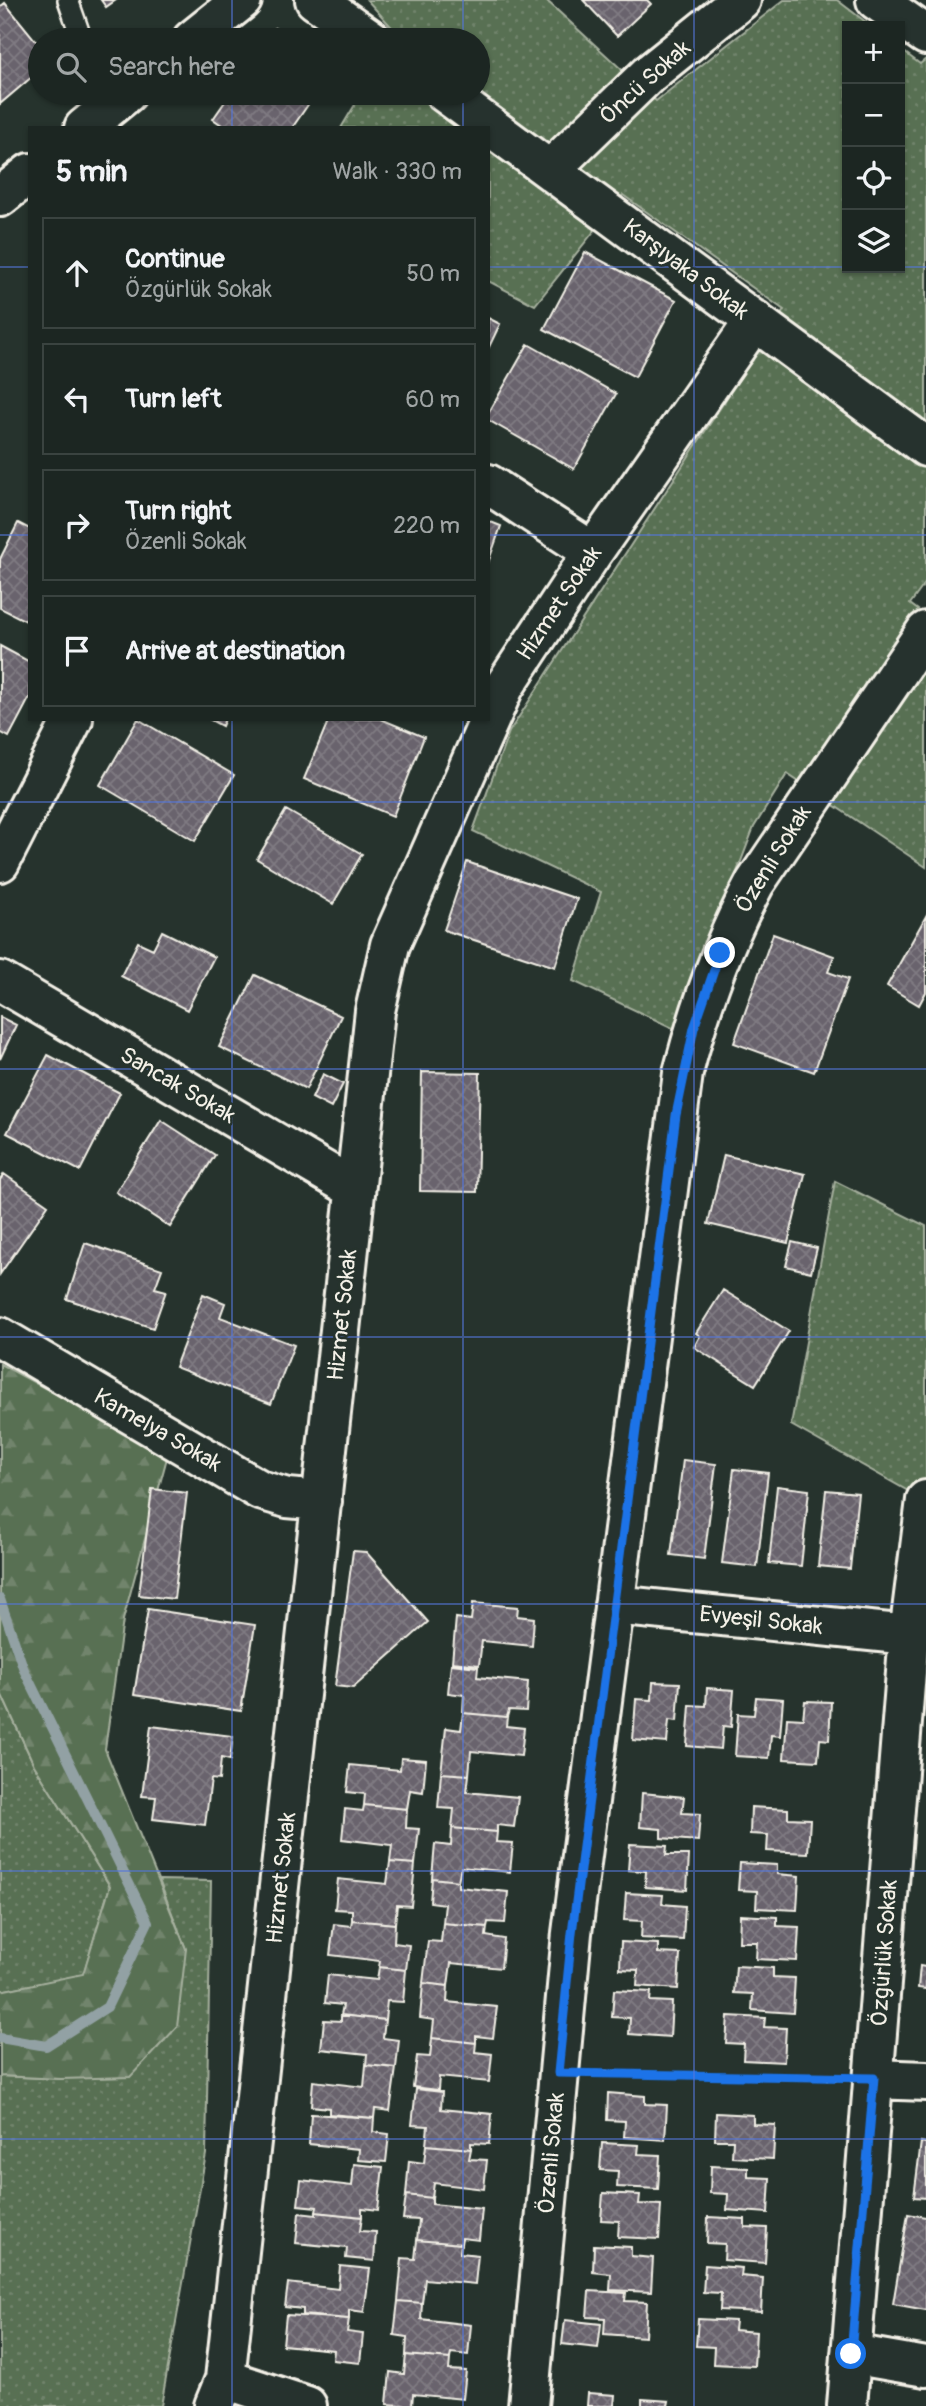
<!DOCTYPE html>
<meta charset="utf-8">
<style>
:root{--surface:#1c2622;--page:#252e2a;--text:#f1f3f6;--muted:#a0a5a5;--line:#3a4340}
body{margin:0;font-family:Pangolin,sans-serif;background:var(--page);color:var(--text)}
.controls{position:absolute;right:21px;top:21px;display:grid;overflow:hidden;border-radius:0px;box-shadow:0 2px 5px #0004}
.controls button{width:63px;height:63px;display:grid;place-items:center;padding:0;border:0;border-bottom:2px solid var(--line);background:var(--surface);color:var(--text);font:35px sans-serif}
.stop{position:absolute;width:21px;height:21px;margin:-16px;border:5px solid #1a73e8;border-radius:50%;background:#fff}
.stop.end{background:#1a73e8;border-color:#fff;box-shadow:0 2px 7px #0008}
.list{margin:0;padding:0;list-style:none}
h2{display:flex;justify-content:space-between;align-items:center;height:91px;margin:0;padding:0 28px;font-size:30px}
h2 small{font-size:23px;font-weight:400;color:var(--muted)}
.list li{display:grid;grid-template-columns:46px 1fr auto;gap:21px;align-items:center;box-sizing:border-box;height:112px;margin:0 14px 14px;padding:0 14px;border:2px solid var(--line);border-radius:0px}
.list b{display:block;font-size:26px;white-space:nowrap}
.list p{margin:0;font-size:23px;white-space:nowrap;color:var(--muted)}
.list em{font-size:23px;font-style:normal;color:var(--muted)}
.icon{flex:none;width:38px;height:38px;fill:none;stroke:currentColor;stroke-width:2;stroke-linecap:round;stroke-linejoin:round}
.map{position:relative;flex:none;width:926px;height:2406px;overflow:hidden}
.search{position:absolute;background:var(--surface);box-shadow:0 2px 5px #0004;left:28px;top:28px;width:462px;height:77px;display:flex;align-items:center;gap:18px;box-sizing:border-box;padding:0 24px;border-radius:38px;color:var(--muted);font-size:26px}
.panel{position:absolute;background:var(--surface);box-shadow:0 2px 5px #0004;left:28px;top:126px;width:462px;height:595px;border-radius:0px}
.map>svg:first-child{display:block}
.grass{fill:url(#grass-dots);stroke:#a6b09e;stroke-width:2}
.forest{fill:url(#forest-firs);stroke:#a6b09e;stroke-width:2}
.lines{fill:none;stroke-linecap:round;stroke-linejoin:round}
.stream{stroke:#92a1a4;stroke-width:10}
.building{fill:url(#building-cross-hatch);stroke:#f4f1e8;stroke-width:2}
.service-casing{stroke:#f4f1e8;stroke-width:24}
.minor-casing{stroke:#f4f1e8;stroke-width:44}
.secondary-casing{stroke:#f4f1e8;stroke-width:44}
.path{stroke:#f4f1e8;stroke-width:4.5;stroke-dasharray:5 5;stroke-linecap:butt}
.service{stroke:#26332d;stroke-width:19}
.minor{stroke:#26332d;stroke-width:38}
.secondary{stroke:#26332d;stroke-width:38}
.route{stroke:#1a73e8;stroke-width:9}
.grid{fill:none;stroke:#5377dc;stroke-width:2;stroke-opacity:0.55}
.labels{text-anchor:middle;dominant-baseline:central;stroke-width:5;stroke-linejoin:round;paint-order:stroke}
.street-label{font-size:23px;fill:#f4f1e8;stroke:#26332d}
</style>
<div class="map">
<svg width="926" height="2406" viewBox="0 0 926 2406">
<defs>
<pattern id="grass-dots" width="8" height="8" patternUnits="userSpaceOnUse" patternTransform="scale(1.75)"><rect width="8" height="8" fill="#586f53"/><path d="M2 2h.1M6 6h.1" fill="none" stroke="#71846c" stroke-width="1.8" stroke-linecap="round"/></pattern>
<pattern id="forest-firs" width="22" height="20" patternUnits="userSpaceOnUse" patternTransform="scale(1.75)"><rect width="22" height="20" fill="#586f53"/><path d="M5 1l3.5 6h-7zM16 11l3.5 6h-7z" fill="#71846c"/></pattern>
<pattern id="building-cross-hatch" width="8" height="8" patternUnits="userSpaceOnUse" patternTransform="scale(1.75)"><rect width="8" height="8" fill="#69636d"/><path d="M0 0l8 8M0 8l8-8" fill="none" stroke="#7f7a82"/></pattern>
</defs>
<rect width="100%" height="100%" fill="#26332d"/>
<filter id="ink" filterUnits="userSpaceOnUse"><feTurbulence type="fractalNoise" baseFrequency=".0143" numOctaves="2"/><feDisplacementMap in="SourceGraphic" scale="14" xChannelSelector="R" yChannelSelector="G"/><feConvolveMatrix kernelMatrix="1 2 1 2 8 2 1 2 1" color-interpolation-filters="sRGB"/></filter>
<g filter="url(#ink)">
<path class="grass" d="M367,0H546L656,101L784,0H837L871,26H847V268H900V49L920,64L926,59V582L910,604L926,616V867L787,774L754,827L677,1030L573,981L601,892L473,831L509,732L784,310L623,195L535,305L488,281V128H341L362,93H478V40H393L397,33Z
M835,1181L926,1226V1501L791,1425Z
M0,1691L34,1765L110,1886L83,1975L0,1991Z
M159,1880L211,1881L206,2154L161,2406H0V2076L61,2079L186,1949Z"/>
<path class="forest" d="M0,1364L168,1454L123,1620L105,1749L186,1949L177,2027L130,2077L61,2079L0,2076V1991L83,1974L110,1886L34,1765L0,1691Z"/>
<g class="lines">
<path class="stream" d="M0,1599L24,1670L148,1922L107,2007L46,2046L0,2038"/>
</g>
<path class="building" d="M101,0H116L106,7Z
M583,0H647L651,4L617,36Z
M5,3L40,46V70L0,104V7Z
M275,28L293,40H267Z
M231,93H316L292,128H226L213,119Z
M585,252L676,300L635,377L544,329Z
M488,318L500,324L488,349Z
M528,344L616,394L574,469L488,420V414Z
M488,521L501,526L488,563Z
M18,523L30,529V623L0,608V559Z
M0,646L30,662V697L9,737L0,732Z
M138,719L234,775L195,841L100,785Z
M209,719H225L222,726Z
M329,719H381L424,737L393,816L304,779Z
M286,810L362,854L333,904L257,859Z
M467,862L577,899L555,967L444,930Z
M926,916V992L919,1005L887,986Z
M162,931L214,957L187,1010L121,976L138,942L153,949Z
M773,934L834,956L828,972L848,979L814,1072L734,1043Z
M255,975L341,1016L306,1089L219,1047Z
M0,1017L16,1025L0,1059Z
M48,1055L120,1093L80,1171L7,1133Z
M422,1072L480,1073L477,1192L420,1191Z
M323,1074L343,1084L331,1108L312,1098Z
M161,1120L215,1155L170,1227L116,1192Z
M724,1155L805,1174L788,1243L708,1224Z
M4,1174L48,1205L0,1274V1180Z
M792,1242L817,1248L811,1272L786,1266Z
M85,1243L162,1269L155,1288L166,1291L153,1328L67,1299Z
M723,1290L789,1331L755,1385L694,1347L700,1336L696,1333Z
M203,1294L225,1303L220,1317L294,1345L271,1404L175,1367Z
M683,1460L716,1464L704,1559L671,1555Z
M734,1469L768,1473L757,1567L722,1563Z
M777,1486L809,1490L801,1566L769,1563Z
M152,1489L187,1493L174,1599L139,1595Z
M826,1490L858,1493L850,1569L818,1566Z
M353,1551L366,1552L428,1622L353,1688L335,1686Z
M473,1603L518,1607L517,1616L534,1618L532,1646L482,1641L479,1665L452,1662L456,1618L471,1620Z
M148,1609L255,1625L241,1711L134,1695Z
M451,1664L478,1667L477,1677L528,1682L526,1711L509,1710L507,1717L463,1713L464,1695L448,1693Z
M653,1682L680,1683L677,1721L669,1720L667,1743L633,1740L636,1699L652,1700Z
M707,1688L734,1690L731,1727L723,1726L721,1749L687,1746L690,1705L706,1706Z
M756,1697L783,1699L780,1736L771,1735L769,1758L735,1756L738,1714L754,1715Z
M805,1701L831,1702L829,1740L820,1739L818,1761L784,1759L787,1718L803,1719Z
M463,1713L507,1717L506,1726L524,1728L521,1756L471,1751L469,1775L441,1773L446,1728L461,1730Z
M151,1726L233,1736L230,1760L221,1758L219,1780L211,1779L205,1825L153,1819L156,1797L142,1796Z
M401,1758L426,1760L423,1792L410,1790L407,1809L364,1805L365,1794L347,1792L350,1765L400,1770Z
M441,1773L469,1775L467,1792L518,1797L514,1827L497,1825V1832L452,1828L454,1809L438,1808Z
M642,1793L684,1797L682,1813L700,1814L698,1841L661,1838V1829L640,1827Z
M364,1805L407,1809L406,1828L419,1829L415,1864L390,1862L392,1845L342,1839L345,1809L363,1811Z
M751,1807L788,1809V1818L810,1819L808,1853L767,1851L768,1835L750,1834Z
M452,1828L497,1832L496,1842L513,1843L510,1872L461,1867L458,1881L432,1878L435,1844L451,1846Z
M630,1844L667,1846L666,1855H689L687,1890L645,1887L646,1871L628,1870Z
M390,1862L415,1864L411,1906L397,1905L395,1924L352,1920V1910L335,1909L338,1879L387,1884Z
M740,1863L777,1865V1874L799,1876L797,1910L756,1908L757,1891L738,1890Z
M432,1878L458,1881V1887L508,1892L505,1923L488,1922L487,1927L443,1923L445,1904L430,1902Z
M626,1893L663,1895L662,1904L685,1906L683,1940L641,1938L642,1921L624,1920Z
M740,1915L777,1917V1926L799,1927L797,1961L756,1959L757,1942H739Z
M352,1920L395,1924L394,1943L409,1945L406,1970L379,1967L380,1961L330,1955L334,1924L351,1926Z
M443,1923L487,1927L486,1936L504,1939L501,1968L451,1963L448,1986L423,1983L428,1941L441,1942Z
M621,1942L658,1944V1953L680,1954L678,1989L637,1986L638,1970L620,1969Z
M736,1966L773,1968V1977L795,1978L793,2013L752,2010L753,1994L734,1993Z
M920,1966L926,1967V1989L918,1988Z
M379,1967L406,1970L403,2002L387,2001L385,2020L341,2015L343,2005L325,2003L328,1975L377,1980Z
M423,1983L448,1986L447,2002L497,2007L493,2038L476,2036V2043L432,2038L434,2020L420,2018Z
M614,1990L651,1992L650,2001L672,2002L670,2037L629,2034L630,2018L612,2017Z
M341,2015L385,2020L383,2038L399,2040L396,2068L366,2065L367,2054L321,2049L324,2020L341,2021Z
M728,2016L765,2018L764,2027L786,2028L784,2062L743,2060L744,2044L726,2043Z
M432,2038L476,2043L475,2052L492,2054L489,2082L439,2077L438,2090L413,2087L417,2056L430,2057Z
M366,2065L396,2068L390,2111L375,2109L374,2118L329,2114V2108L311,2106L313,2081L364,2087Z
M416,2089L442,2092L441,2109L492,2114L489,2144L471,2143V2149L426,2145L428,2126L412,2125Z
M608,2093L645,2096V2104L667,2105L665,2140L624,2137L625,2121L607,2120Z
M716,2113L753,2115V2124L775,2125L773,2159L732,2157L733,2140H715Z
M311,2114L374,2118L373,2132L389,2134L386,2162L358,2160L359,2149L309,2144Z
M921,2142L926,2143V2198L914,2197Z
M602,2143L639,2145L638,2154L660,2155L658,2189L617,2187L618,2171L600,2170Z
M426,2145L471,2149L469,2159L487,2160L484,2189L434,2183L432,2198L406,2195L409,2161L424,2163Z
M354,2164L383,2167L378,2210L362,2208V2217L316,2212L317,2207L298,2205L301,2180L352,2186Z
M711,2166L748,2168V2177L770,2178L768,2213L727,2210L728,2194L710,2193Z
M603,2193L640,2195L639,2204L661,2205L659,2239L618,2237L619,2221L601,2220Z
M406,2195L432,2198V2204L482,2209L479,2240L462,2238L461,2244L417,2240L419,2220L403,2219Z
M316,2212L362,2217L360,2231L376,2232L374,2261L346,2258L347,2248L296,2243L299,2213L316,2215Z
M908,2214L926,2217V2310L893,2304Z
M708,2217L745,2219V2227L767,2228L765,2263L724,2260L725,2244L707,2243Z
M417,2240L461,2244L460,2253L478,2255L475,2284L425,2279L422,2303L398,2301L402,2258L415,2259Z
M594,2245L631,2247V2256L653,2258L651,2292L610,2290L611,2274L593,2272Z
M705,2265L742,2268L741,2276L763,2278L761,2312L720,2310L721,2293L703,2292Z
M340,2266L370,2269L364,2312L349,2310V2319L303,2315V2309L285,2307L288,2283L338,2289Z
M589,2291L626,2293L625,2301L647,2302L645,2337L604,2334L605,2318L587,2317Z
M398,2301L422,2303L421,2319L471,2325L468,2355L451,2353L450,2359L406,2355L407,2337L394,2335Z
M286,2315L349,2319L347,2332L363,2334L360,2363L333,2360L334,2350L283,2345Z
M698,2319L735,2321L734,2330L756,2332L754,2366L713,2364L714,2347L696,2346Z
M565,2320L601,2324L598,2348L562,2344Z
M406,2355L450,2359L449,2370L466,2371L463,2399L413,2394L412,2406L387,2404L390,2372L404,2374Z
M588,2393L615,2395L614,2406H587Z
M642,2399L669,2401L668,2406H642Z"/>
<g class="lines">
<defs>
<path id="service" d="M68,0L82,40"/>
<path id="minor" d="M315,0L372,40
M876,0L926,35
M445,93L926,447
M552,168L649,74L741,0
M488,484L593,552
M0,862L73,719
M0,981L355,1189
M0,1337L260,1490L287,1498L322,1501
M614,1605L909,1635
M874,2079L926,2081
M851,2354L926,2367
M225,2379L307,2406
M214,2406L225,2379L375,1011L390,945L504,687L593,552L755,320
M528,2406L572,1933L683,1073C700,1006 722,944 755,883L926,631
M847,2406L909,1635L926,1500"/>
<path id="secondary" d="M192,40L242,0
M84,128L127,93
M0,197L30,173"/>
</defs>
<use href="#service" class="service-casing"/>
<use href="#minor" class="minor-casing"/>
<use href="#secondary" class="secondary-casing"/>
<path class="path" d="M594,2073L837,2078"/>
<use href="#service" class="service"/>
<use href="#minor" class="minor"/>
<use href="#secondary" class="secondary"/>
</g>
</g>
<g class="lines" filter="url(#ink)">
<path class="route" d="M720,953L694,1028L676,1115L572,1933L558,2073L874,2078L851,2354"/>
</g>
<path class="grid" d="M232,0V40M463,0V40M694,0V2406M232,93V128M463,93V128M0,267H30M488,267H847M900,267H926M0,535H30M488,535H926M232,719V2406M463,719V2406M0,802H926M0,1069H926M0,1337H926M0,1604H926M0,1871H926M0,2139H926"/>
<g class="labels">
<g class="street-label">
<text transform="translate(645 82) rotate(-42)">Öncü Sokak</text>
<text transform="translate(686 269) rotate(37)">Karşıyaka Sokak</text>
<text transform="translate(559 603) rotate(-56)">Hizmet Sokak</text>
<text transform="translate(773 859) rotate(-58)">Özenli Sokak</text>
<text transform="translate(178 1085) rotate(30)">Sancak Sokak</text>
<text transform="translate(342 1315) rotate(-84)">Hizmet Sokak</text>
<text transform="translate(158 1430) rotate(30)">Kamelya Sokak</text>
<text transform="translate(761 1620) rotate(6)">Evyeşil Sokak</text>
<text transform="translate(281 1878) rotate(-84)">Hizmet Sokak</text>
<text transform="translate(884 1953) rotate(-86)">Özgürlük Sokak</text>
<text transform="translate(551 2153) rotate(-85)">Özenli Sokak</text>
</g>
</g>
</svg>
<div class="controls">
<button>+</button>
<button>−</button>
<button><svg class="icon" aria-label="locate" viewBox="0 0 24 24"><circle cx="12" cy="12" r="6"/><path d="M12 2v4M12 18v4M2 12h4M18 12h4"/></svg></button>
<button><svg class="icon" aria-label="layers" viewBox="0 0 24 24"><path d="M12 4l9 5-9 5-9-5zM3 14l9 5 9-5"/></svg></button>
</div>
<div class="stop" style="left:851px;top:2354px"></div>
<div class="stop end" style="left:720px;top:953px"></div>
<div class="search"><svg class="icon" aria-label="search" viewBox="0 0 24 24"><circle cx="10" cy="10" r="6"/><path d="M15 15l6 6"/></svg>Search here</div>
<section class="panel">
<h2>5 min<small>Walk · 330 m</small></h2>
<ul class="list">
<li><svg class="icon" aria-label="ahead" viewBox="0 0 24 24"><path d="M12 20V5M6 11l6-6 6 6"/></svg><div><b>Continue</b><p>Özgürlük Sokak</p></div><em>50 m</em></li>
<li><svg class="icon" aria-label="left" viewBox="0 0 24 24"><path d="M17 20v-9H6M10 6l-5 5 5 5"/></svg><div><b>Turn left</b></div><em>60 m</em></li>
<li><svg class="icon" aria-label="right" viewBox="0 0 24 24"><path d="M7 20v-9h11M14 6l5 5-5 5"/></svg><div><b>Turn right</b><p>Özenli Sokak</p></div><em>220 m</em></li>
<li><svg class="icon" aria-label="arrive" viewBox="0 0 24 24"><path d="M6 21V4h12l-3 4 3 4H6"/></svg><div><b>Arrive at destination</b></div></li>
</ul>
</section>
</div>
